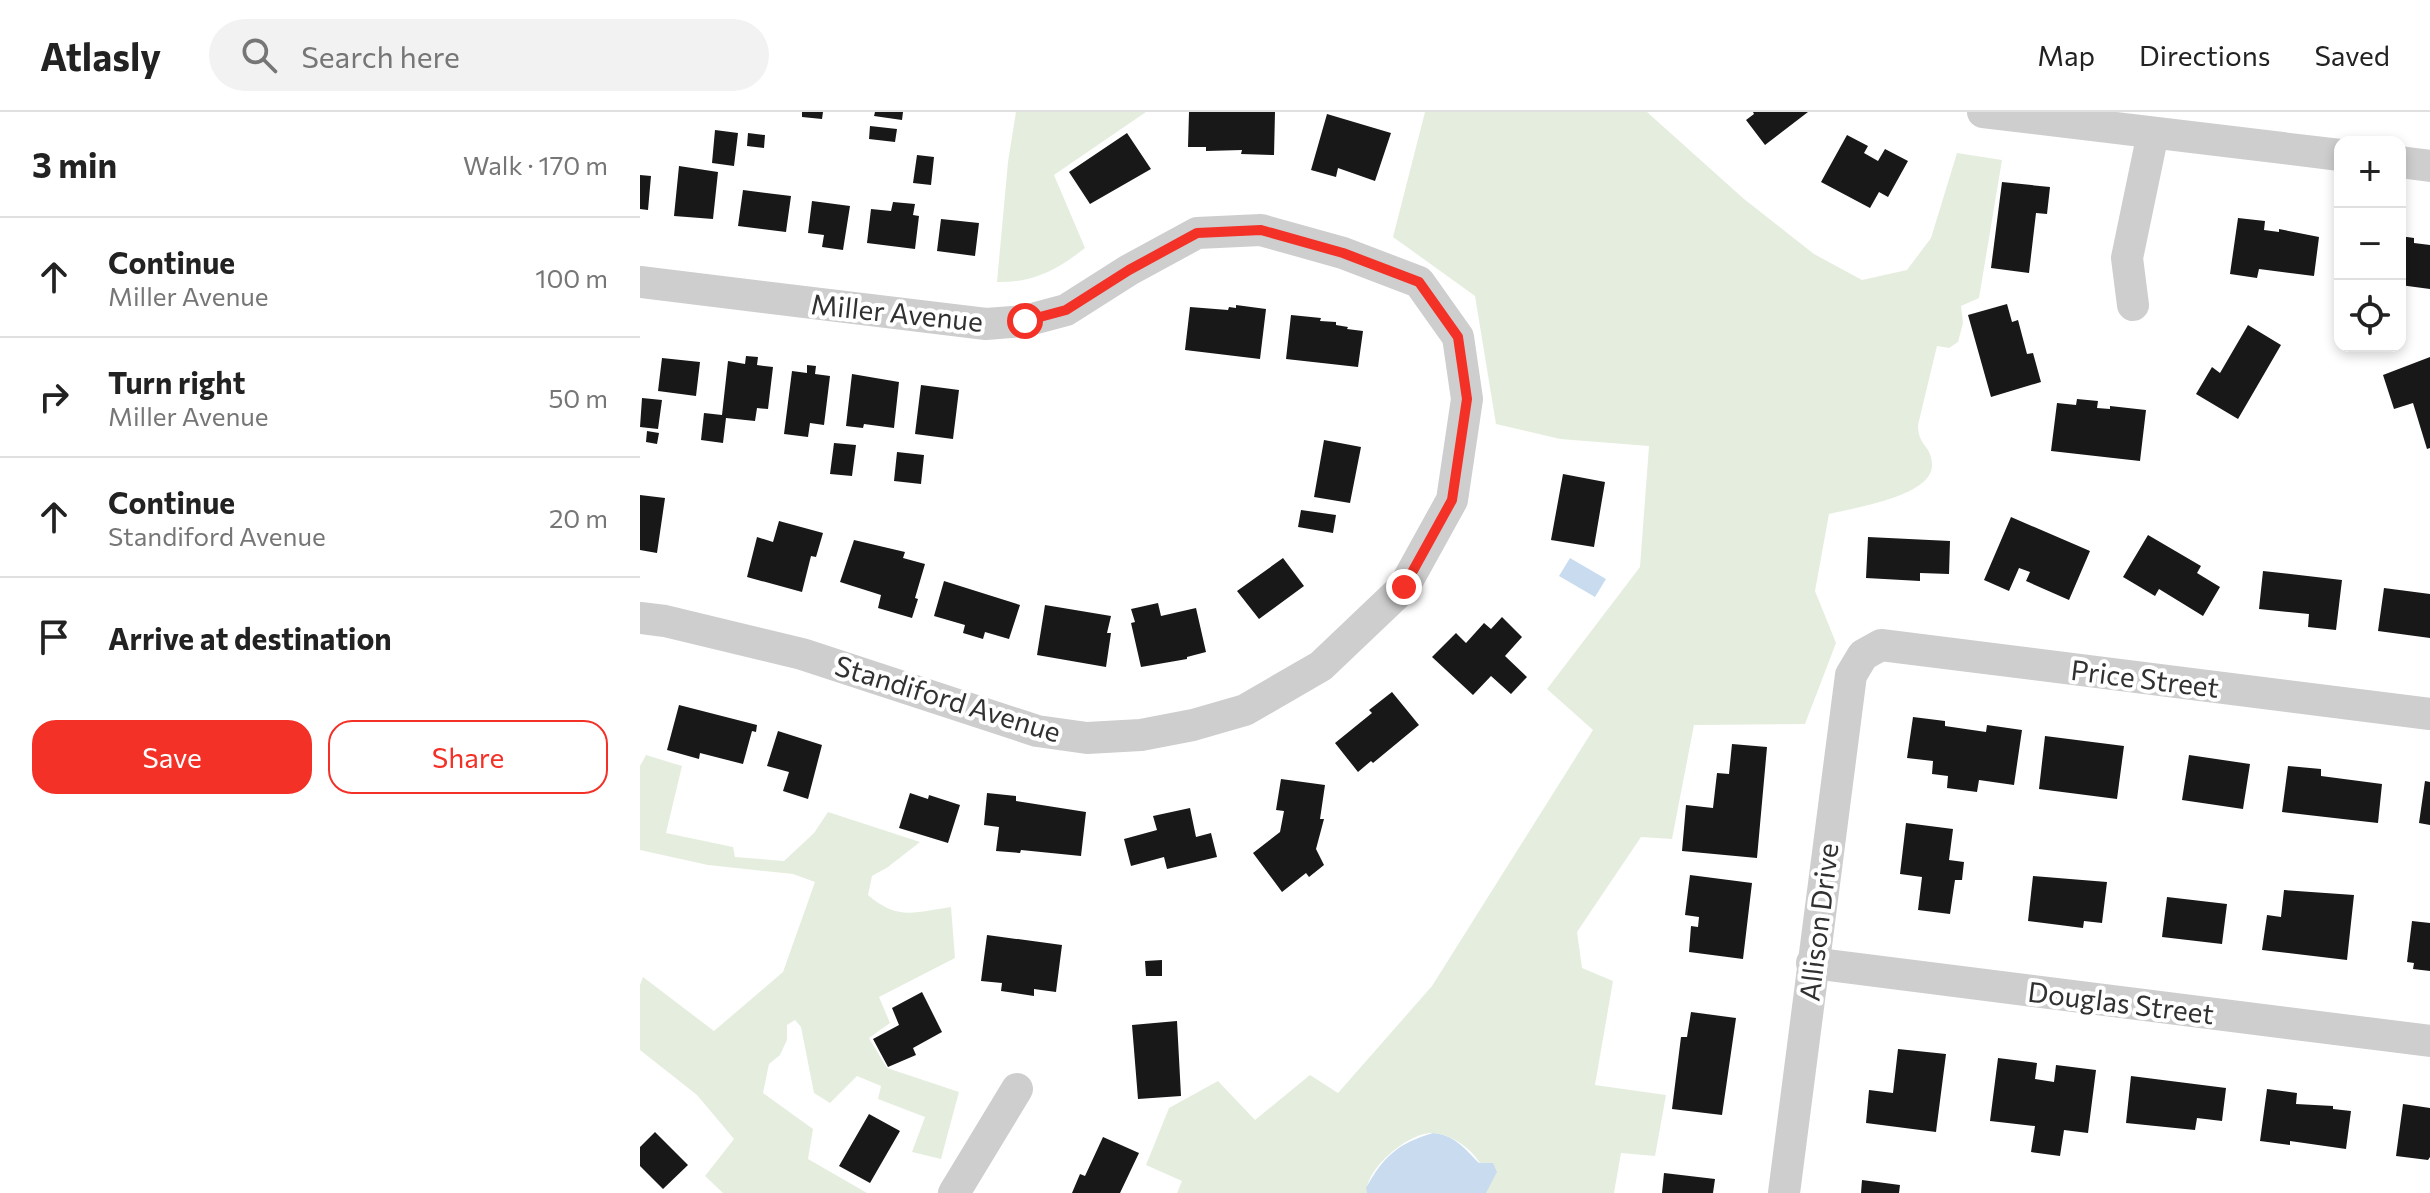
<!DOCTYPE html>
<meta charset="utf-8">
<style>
:root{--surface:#fff;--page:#f2f2f2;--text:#222;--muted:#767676;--line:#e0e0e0;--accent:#f33127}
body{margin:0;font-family:Commissioner,sans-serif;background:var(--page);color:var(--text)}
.controls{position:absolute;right:24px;top:24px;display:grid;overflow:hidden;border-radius:16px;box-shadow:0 4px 12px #0003}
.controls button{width:72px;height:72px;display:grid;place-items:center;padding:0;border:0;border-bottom:2px solid var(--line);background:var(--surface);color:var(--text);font:40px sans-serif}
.stop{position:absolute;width:24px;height:24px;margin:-18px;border:6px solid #f33127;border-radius:50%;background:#fff}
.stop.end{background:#f33127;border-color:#fff;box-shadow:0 2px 8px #0008}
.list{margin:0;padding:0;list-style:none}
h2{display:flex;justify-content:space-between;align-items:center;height:104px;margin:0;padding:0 32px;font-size:34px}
h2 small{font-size:26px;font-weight:400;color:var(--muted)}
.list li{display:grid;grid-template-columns:52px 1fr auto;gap:24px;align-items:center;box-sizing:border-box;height:120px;padding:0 32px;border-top:2px solid var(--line)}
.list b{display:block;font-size:30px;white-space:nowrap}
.list p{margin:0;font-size:26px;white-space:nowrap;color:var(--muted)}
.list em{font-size:26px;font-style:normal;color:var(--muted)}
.actions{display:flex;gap:16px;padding:24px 32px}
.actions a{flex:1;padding:18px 0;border:2px solid var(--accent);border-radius:24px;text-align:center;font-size:28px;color:var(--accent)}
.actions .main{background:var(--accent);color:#fff}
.icon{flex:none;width:44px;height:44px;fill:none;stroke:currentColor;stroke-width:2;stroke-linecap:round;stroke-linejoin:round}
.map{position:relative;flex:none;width:1790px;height:1081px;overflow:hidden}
header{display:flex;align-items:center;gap:48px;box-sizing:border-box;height:112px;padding:0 40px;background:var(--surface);border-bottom:2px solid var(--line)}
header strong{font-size:38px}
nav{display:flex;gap:44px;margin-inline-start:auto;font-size:28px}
.search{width:560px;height:72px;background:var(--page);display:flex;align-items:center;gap:20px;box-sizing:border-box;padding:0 28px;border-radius:44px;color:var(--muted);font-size:30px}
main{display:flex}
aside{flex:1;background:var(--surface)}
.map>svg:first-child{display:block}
.green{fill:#e5eede}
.water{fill:#c9dcef}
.building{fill:#181818}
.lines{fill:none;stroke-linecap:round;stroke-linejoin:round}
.minor{stroke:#cecece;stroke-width:32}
.route{stroke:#f33127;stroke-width:10}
.labels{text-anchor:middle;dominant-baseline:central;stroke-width:8;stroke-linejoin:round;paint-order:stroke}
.street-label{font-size:28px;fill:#313131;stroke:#fff}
</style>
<header>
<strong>Atlasly</strong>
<div class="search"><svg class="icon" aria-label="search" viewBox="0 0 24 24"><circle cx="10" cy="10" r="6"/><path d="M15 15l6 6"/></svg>Search here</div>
<nav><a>Map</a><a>Directions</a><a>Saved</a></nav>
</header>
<main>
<aside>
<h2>3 min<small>Walk · 170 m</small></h2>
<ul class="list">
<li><svg class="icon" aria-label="ahead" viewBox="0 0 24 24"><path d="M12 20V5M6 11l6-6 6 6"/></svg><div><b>Continue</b><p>Miller Avenue</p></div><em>100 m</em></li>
<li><svg class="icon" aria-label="right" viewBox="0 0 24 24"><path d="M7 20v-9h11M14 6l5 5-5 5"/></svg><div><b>Turn right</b><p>Miller Avenue</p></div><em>50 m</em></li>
<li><svg class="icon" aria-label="ahead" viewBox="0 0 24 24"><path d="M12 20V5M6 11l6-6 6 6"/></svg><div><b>Continue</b><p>Standiford Avenue</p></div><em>20 m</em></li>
<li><svg class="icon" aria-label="arrive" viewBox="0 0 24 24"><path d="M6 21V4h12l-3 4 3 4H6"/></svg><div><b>Arrive at destination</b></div></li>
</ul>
<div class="actions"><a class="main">Save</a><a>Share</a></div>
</aside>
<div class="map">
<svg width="1790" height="1081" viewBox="0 0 1790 1081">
<rect width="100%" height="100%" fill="#fff"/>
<path class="green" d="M376,0H506L414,63L445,136C417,158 393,171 357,170L368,50Z
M785,0H1007L1104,87L1174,142L1222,168L1267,158L1291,126L1317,41L1362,48L1339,186L1321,194L1323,211L1318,230L1309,236L1297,234L1278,313C1278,335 1292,333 1292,353C1293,384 1214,396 1189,402L1175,479L1196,531L1165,612L1054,613L1032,727L1001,725L937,820L942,856L973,869L955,973L1026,983L1015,1044L981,1041L974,1081H846C844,1072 844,1058 839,1050C831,1036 809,1021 792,1021C768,1021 725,1057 727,1081H537L542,1069L506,1053L529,996L578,969L615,1008L670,963L698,981L792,874L953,618L907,577L1000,455L1009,334L920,327L856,312L835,184L753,125Z
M6,643L42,654L26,721L93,735L95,745L144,749L174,721L188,700L280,730L248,755L232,764L228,783C258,809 275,800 311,795L315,846L239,885L250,911L229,926L247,956L319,980L301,1047L272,1040L285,1005L238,987L241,974L217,964L190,991L174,981L161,915L155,908L147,913V928L140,943L129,952L123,981L173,1017L168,1047L227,1081H83L65,1064L94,1027L57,983L0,938V873L3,865L74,919L143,860L175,770L153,762L68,753L0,738V654Z"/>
<path class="water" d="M930,446L966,467L955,485L919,464Z
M793,1021C815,1023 824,1036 839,1051H853L857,1060L846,1081H727L726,1076C743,1045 758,1031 793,1021Z"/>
<path class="building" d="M162,0H183L182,7L162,5Z
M235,0H263L262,8L234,4Z
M549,0H635L634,43L601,42L602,38L566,39V35H548Z
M1113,0H1168L1125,33L1106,8L1114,2Z
M687,2L751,21L735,69L698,56L696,65L671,58Z
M230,14L257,17L255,30L229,27Z
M75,18L98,21L94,54L72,51Z
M108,21L125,23L124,36L107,34Z
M487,21L511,57L450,92L429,60Z
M1207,23L1228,34L1224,41L1238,49L1245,37L1268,49L1248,85L1239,80L1230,96L1181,70Z
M277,43L294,45L291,73L273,71Z
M39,54L78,60L73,107L34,104Z
M0,63L11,64L8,98L0,97Z
M1362,70L1410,75L1407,102L1396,101L1389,161L1351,156Z
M103,78L151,84L146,120L98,114Z
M172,89L210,94L203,138L182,135L184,123L168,121Z
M253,90L275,92L273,103L279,104L275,137L227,131L231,97L251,99Z
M1598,106L1625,109L1624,118L1639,120V117L1679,125L1674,164L1619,157L1617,166L1590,162Z
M301,107L339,111L335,144L297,139Z
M1760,124L1774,126V131L1790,133V177L1760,173Z
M1367,192L1372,210L1378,208L1387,242L1393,241L1401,270L1351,285L1328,203Z
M596,193L626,197L620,247L545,238L550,195L588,198L589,195L596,196Z
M651,203L681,206L680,209L696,210V213L708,215L707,217L723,219L718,255L646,247Z
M1608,213L1641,233L1598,307L1556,282L1572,255L1580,261Z
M106,244L118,245L117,253L133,255L128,297L117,296L115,309L86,306L83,331L61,328L64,301L82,303L88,249L105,252Z
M1790,245V336L1787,337L1773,291L1754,297L1743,263Z
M22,246L60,250L56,284L18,279Z
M167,253L176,254L175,262L190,264L184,313L170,311L168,325L144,322L152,259L167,261Z
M212,262L259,270L254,316L224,312L223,316L206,314Z
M281,273L319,278L313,327L275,322Z
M2,286L22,288L18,317L0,315Z
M1437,287L1458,289L1457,296L1470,297V294L1506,298L1500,349L1411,339L1417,291L1436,293Z
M7,319L19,321L17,332L6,330Z
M684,328L721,335L710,391L674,385Z
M194,331L216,333L212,364L190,362Z
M257,340L284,343L281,372L254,369Z
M923,362L965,370L954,435L911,428Z
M0,383L25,386L17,441L0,438Z
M661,398L696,403L693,421L658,415Z
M1371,405L1450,439L1429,488L1386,469L1390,460L1379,456L1369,479L1344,468Z
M139,409L183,421L176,445L171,444L162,480L107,465L117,425L133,430Z
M1508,423L1561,454L1557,461L1580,475L1563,504L1519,477L1515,484L1483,465Z
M1228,425L1310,429L1309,462L1280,461V469L1226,466Z
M214,428L265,440L263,446L285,452L275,486L278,487L272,506L238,496L241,483L200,470Z
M643,446L664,474L619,507L597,479Z
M1623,459L1702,468L1696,518L1668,515L1669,502L1619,497Z
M304,469L380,493L369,527L345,520L343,527L323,521L325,513L294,504Z
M1744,476L1790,482V526L1738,519Z
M518,491L521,504L556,496L566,540L547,545V547L501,555L491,511L495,510L491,497Z
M405,493L471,504L467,521H471L466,555L397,543Z
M862,505L882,525L865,544L887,565L871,582L851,564L833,583L792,545L816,521L826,531L844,511L851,517Z
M752,580L779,613L733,651L731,649L718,660L695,631L732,601L729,598Z
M39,593L117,613L116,620L112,619L103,652L60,641L59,647L27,638Z
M1273,605L1305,609V614L1346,620L1347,613L1382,618L1374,673L1339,668L1337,680L1307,676L1308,664L1292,662L1293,649L1267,646Z
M138,619L182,633L168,687L143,679L149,660L127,654Z
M1405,624L1484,634L1477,687L1399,677Z
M1092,632L1127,635L1117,746L1042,739L1046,693L1073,696L1077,661L1089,662Z
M1549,643L1610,652L1603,697L1542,688Z
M1648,654L1681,657V664L1742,672L1738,711L1642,700Z
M641,667L685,673L680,707H684L676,737L684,753L669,765L666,761L642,780L613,741L640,720L644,699L636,698Z
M1785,669L1790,670V713L1779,711Z
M270,681L288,687L289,683L320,693L308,731L259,716Z
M347,681L376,684V689L446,700L441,744L381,738L380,741L356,739L359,715L344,713Z
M550,696L556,725L571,721L577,745L527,757L524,745L491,754L484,727L517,718L513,704Z
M1266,711L1313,717L1309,748L1324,750L1322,768H1315L1310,802L1278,798L1282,765L1260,762Z
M1050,763L1112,771L1103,847L1049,840L1051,814L1058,815L1059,805L1045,803Z
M1393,764L1467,770L1462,811L1444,809L1443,816L1388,809Z
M1644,778L1714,783L1707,848L1622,838L1627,803L1641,805Z
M1527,785L1587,792L1582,832L1522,825Z
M1772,809L1790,811V859L1773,857L1774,851L1767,850Z
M347,823L422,833L416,880L394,877V884L361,879L362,871L341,869Z
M522,848V864H506L505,849Z
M282,880L302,920L273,936L276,943L248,955L233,927L259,913L252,896Z
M1051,900L1096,906L1082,1003L1032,997L1041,925H1047Z
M537,909L541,984L498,987L492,913Z
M1258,937L1306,942L1296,1020L1226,1011L1229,978L1253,981Z
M1358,946L1397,951L1395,967L1414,970L1416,953L1456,958L1448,1021L1424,1018L1420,1044L1391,1040L1395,1014L1350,1009Z
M1491,964L1586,976L1582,1009L1557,1006L1555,1018L1486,1011Z
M1627,977L1657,981L1656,992L1693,994V997L1711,999L1706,1037L1650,1029V1033L1620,1029Z
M1763,992L1790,996V1045L1788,1048L1756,1044Z
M229,1002L260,1019L230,1071L199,1054Z
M15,1020L48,1053L23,1077L0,1054V1035Z
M463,1025L499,1041L480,1081H432L440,1062L445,1064Z
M1024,1061L1075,1067L1073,1081H1022Z
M1222,1068L1260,1073L1259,1081H1221Z"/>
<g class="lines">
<path class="minor" d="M1343,0L1700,43
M1760,50L1790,54
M0,170L346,212L385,209L426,198L489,158L557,121L621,118L703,141L779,170L818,225L827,287L812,388L764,475L681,554L605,598L553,613L501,623L447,626L397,619L162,542L25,509L0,506
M1493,193L1487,146L1513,21
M1172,851L1790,929
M314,1081L377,977
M1144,1081L1211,563L1223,543L1241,533L1790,602"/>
</g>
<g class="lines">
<path class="route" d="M385,209L426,198L489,158L557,121L621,118L703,141L779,170L818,225L827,287L812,388L764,475"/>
</g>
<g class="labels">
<g class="street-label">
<text transform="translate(257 200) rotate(6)">Miller Avenue</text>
<text transform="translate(1505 566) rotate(7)">Price Street</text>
<text transform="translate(308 586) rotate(17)">Standiford Avenue</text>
<text transform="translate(1178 810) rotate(-83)">Allison Drive</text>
<text transform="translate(1481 890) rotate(7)">Douglas Street</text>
</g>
</g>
</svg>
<div class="controls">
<button>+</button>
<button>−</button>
<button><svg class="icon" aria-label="locate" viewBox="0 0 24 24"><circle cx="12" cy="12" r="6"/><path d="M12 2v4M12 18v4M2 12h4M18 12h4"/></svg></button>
</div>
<div class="stop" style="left:385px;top:209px"></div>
<div class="stop end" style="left:764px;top:475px"></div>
</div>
</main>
